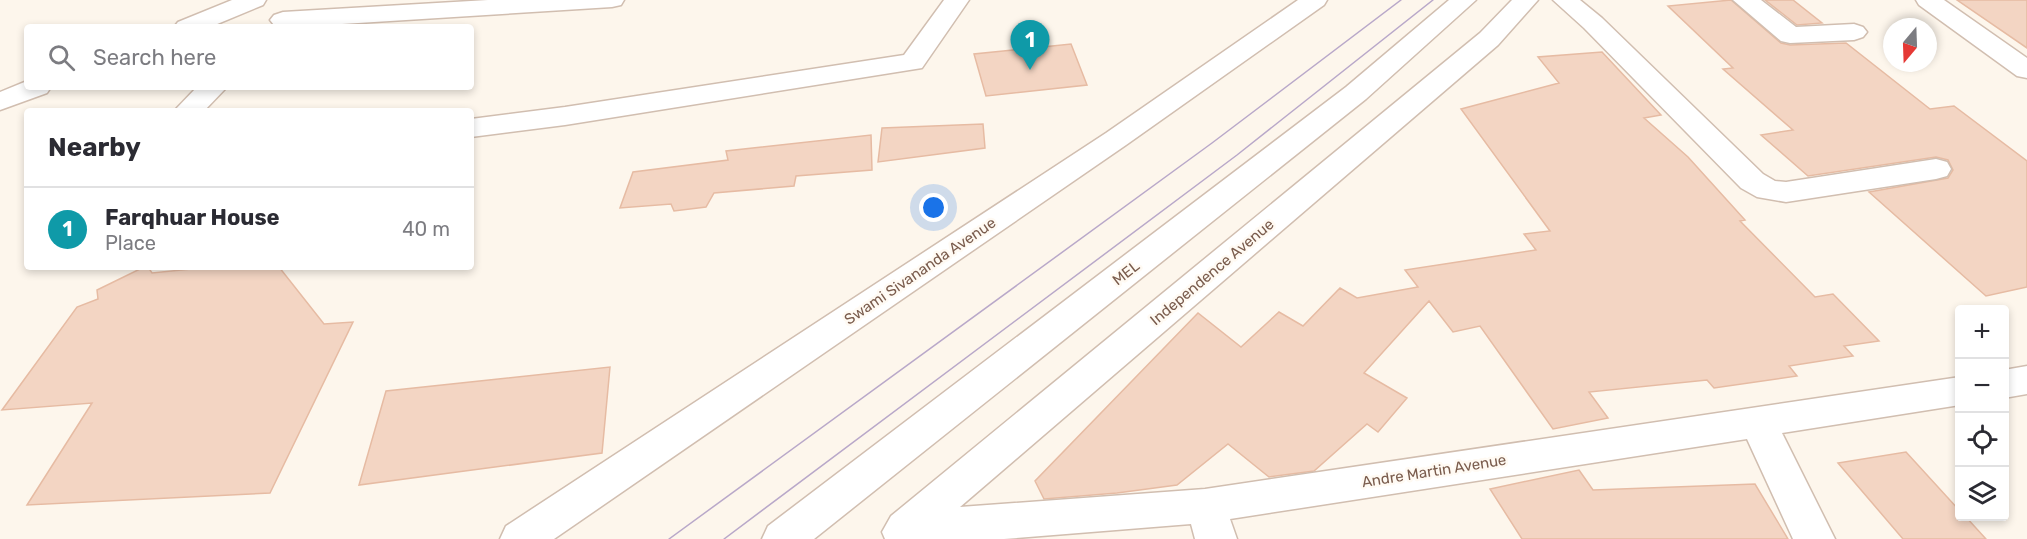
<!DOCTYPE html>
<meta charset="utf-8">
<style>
:root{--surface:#fff;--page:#f7f7f7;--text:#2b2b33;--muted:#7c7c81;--line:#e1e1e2;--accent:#e76f51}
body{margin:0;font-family:Rubik,sans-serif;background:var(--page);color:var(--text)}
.controls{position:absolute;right:18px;bottom:18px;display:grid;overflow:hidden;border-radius:6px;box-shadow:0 3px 9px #0003}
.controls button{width:54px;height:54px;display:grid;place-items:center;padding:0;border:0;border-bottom:2px solid var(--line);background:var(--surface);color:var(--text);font:30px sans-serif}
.compass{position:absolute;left:1883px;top:18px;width:54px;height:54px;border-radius:50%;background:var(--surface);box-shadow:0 3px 9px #0003;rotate:199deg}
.you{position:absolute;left:934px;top:208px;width:21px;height:21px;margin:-15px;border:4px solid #fff;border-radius:50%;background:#1a73e8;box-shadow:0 0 0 9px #1a73e833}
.badge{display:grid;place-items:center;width:39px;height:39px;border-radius:50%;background:var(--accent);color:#fff;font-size:20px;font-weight:700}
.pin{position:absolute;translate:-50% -50px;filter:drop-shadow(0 2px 3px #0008)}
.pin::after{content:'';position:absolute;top:32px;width:21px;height:18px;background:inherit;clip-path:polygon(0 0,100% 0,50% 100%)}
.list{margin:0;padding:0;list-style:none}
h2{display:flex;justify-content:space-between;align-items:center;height:78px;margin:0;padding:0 24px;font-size:26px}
h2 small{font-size:20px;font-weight:400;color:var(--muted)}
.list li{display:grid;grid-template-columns:39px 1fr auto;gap:18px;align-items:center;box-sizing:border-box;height:84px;padding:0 24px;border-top:2px solid var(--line)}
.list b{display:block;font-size:22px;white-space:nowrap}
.list p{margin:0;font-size:20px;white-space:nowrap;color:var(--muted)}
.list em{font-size:20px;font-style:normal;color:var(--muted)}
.icon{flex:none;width:33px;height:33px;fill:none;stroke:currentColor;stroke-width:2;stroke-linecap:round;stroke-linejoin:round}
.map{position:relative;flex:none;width:2027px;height:539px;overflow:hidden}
.search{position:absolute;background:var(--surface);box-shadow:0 3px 9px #0003;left:24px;top:24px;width:450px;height:66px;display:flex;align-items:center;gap:15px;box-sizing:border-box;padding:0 21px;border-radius:6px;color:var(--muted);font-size:22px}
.panel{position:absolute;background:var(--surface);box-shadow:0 3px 9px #0003;left:24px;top:108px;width:450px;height:162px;border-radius:6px}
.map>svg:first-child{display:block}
.building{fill:#f3d5c3;stroke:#e6bba3;stroke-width:1.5}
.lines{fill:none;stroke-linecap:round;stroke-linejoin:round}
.minor-casing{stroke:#d1beb0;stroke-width:3}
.minor{fill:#fff;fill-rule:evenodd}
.tram{stroke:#b9a8c9;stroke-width:1.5}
.labels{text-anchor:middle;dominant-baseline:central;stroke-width:5;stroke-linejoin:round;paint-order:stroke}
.street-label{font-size:15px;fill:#7a5c4d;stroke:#fffaf3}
</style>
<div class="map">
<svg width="2027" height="539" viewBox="0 0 2027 539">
<rect width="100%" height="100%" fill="#fdf6ec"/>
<path class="building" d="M1731,0L1781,43L1790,45L1846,43L1930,109L1954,106L2027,161V287L1986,296L1869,192L1948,178L1953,170L1948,160L1936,157L1808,176L1761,135L1793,130L1723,69L1733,68L1668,6Z
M1765,0H1793L1822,23L1797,25Z
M1957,0H2027V48Z
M1071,44L1087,85L986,96L974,54Z
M1602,52L1661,115L1644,118L1688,157L1745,220L1740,221L1815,297L1833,294L1879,341L1844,346L1853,356L1789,366L1797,376L1714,388L1707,380L1589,392L1608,418L1553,429L1480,326L1453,332L1429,301L1364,373L1407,398L1378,432L1367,424L1314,471L1269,477L1228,444L1177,485L1117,493L1044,499L1035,481L1198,313L1241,347L1279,312L1303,326L1340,288L1357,298L1418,287L1405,270L1536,250L1524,234L1550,231L1461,109L1559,83L1538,57Z
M983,124L985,148L878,162L882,128Z
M871,135L872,170L796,176L794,186L714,193L706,207L674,211L671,204L620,208L633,172L728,160L726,151Z
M144,267H148L152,273L211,267H279L324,324L353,322L270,493L27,505L92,403L2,410L77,307L98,299L97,290Z
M610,367L602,453L359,485L386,391Z
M1906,452L1959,510V516H1965L1986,539H1903L1838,463Z
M1579,470L1593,490L1755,484L1788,539H1522L1490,489Z"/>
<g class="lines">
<defs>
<path id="minor" d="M232,0H266L263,5L210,27H174L178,22Z
M488,0H624L621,5L612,7L294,27L274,25L270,20L274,15L283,12Z
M944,0H969L922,68L565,125L471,137V119L565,107L904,55Z
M1298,0H1327L1324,5L1126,145L554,539H500L506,526L1106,133Z
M1449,0H1476L1366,99L814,539H762L768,526L1346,87Z
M1512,0H1538L1498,45L960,507L1205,489L1960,377V405L1782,433L1835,539H1793L1747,439L1230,519L1237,539H1195L1191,524L1004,539H885L882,532L891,516L1480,33Z
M1553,0H1580L1602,18L1763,174L1775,181L1786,182L1936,159L1947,162L1951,169L1947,176L1936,179L1786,202L1757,197L1741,188L1584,28Z
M1733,0H1761L1796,27L1854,24L1863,27L1867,32L1863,37L1854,40L1790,43L1781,41Z
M1916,0H1944L2027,58V78L2017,76L1919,5Z
M27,81V87H51L47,93L0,110V92Z
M197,87H227L204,111H174Z
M2027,366V394L2004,398V370Z"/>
</defs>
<use href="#minor" class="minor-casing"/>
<use href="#minor" class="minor"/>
<path class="tram" d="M669,539L1212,143L1401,0
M724,539L1237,155L1433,0"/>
</g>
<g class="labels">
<g class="street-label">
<text transform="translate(920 271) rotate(-34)">Swami Sivananda Avenue</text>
<text transform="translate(1212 272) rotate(-40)">Independence Avenue</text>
<text transform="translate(1126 273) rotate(-38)">MEL</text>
<text transform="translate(1434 471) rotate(-9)">Andre Martin Avenue</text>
</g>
</g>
</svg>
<div class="controls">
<button>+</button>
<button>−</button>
<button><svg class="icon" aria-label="locate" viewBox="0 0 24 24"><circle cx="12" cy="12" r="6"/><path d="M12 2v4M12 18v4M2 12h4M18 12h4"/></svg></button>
<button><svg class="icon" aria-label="layers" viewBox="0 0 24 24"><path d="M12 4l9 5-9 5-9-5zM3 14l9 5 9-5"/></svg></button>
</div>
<svg class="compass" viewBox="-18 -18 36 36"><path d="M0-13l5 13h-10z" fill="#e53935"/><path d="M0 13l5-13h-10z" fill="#7c7c81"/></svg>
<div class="you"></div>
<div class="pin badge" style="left:1030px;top:70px;background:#0f9aa8">1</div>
<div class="search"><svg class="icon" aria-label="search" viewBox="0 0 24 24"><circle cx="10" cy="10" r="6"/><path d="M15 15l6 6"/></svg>Search here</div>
<section class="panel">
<h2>Nearby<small></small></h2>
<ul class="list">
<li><span class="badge" style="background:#0f9aa8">1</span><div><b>Farqhuar House</b><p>Place</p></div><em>40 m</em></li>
</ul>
</section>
</div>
